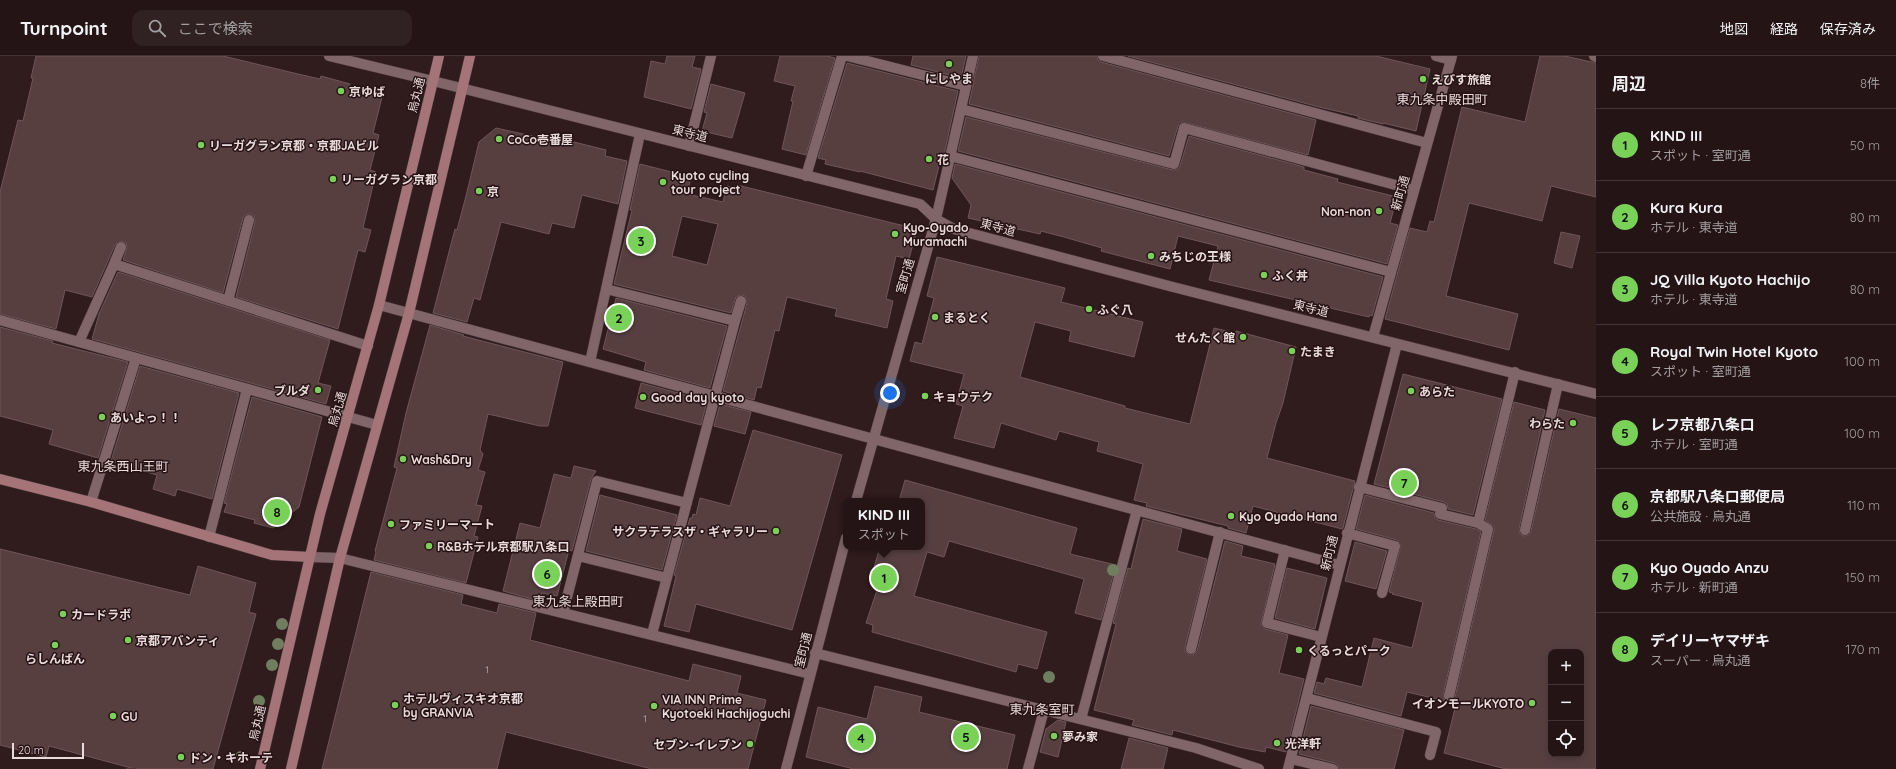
<!DOCTYPE html>
<html lang="ja">
<meta charset="utf-8">
<style>
:root{--surface:#241416;--page:#302123;--text:#f1f3f6;--muted:#a39ea1;--line:#413335;--accent:#79d158}
body{margin:0;font-family:Quicksand,"Noto Sans JP",sans-serif;background:var(--page);color:var(--text)}
.controls{position:absolute;right:12px;bottom:12px;display:grid;overflow:hidden;border-radius:8px;box-shadow:0 2px 6px #0003}
.controls button{width:36px;height:36px;display:grid;place-items:center;padding:0;border:0;border-bottom:1px solid var(--line);background:var(--surface);color:var(--text);font:20px sans-serif}
.scale{position:absolute;left:12px;bottom:10px;width:72px;box-sizing:border-box;padding-left:4px;border:2px solid #eadbdb;border-top:0;font-size:11px;line-height:14px;white-space:nowrap;color:#eadbdb;-webkit-text-stroke:3px #261214;paint-order:stroke}
.you{position:absolute;left:890px;top:337px;width:14px;height:14px;margin:-10px;border:3px solid #fff;border-radius:50%;background:#1a73e8;box-shadow:0 0 0 6px #1a73e833}
.badge{display:grid;place-items:center;width:26px;height:26px;border-radius:50%;background:var(--accent);color:#111;font-size:13px;font-weight:700}
.pin{position:absolute;translate:-50% -50%;border:2px solid #fff;box-shadow:0 1px 4px #0006}
.popup{position:absolute;left:843px;top:442px;width:82px;height:52px;box-sizing:border-box;display:grid;place-content:center;border-radius:8px;background:var(--surface);filter:drop-shadow(0 1px 3px #0005);font-size:13px;white-space:nowrap;color:var(--muted)}
.popup b{font-size:15px;color:var(--text)}
.popup::after{content:'';position:absolute;left:50%;top:100%;margin-left:-8px;border:8px solid transparent;border-top-color:var(--surface)}
.list{margin:0;padding:0;list-style:none}
h2{display:flex;justify-content:space-between;align-items:center;height:52px;margin:0;padding:0 16px;font-size:17px}
h2 small{font-size:13px;font-weight:400;color:var(--muted)}
.list li{display:grid;grid-template-columns:26px 1fr auto;gap:12px;align-items:center;box-sizing:border-box;height:72px;padding:0 16px;border-top:1px solid var(--line)}
.list b{display:block;font-size:15px;white-space:nowrap}
.list p{margin:0;font-size:13px;white-space:nowrap;color:var(--muted)}
.list em{font-size:13px;font-style:normal;color:var(--muted)}
.icon{flex:none;width:22px;height:22px;fill:none;stroke:currentColor;stroke-width:2;stroke-linecap:round;stroke-linejoin:round}
.map{position:relative;flex:none;width:1596px;height:713px;overflow:hidden}
header{display:flex;align-items:center;gap:24px;box-sizing:border-box;height:56px;padding:0 20px;background:var(--surface);border-bottom:1px solid var(--line)}
header strong{font-size:19px}
nav{display:flex;gap:22px;margin-inline-start:auto;font-size:14px}
.search{width:280px;height:36px;background:var(--page);display:flex;align-items:center;gap:10px;box-sizing:border-box;padding:0 14px;border-radius:12px;color:var(--muted);font-size:15px}
main{display:flex}
aside{flex:1;background:var(--surface)}
.map>svg:first-child{display:block}
.building{fill:#573f40;stroke:#6f5657;fill-rule:evenodd}
.lines{fill:none;stroke-linecap:round;stroke-linejoin:round}
.street-tunnel{stroke:#4c383a;stroke-width:10;stroke-dasharray:10 5;stroke-linecap:butt}
.lane-casing{stroke:#4a383a;stroke-width:11}
.street-casing{stroke:#4a383a;stroke-width:11}
.secondary-casing{stroke:#4a383a;stroke-width:11}
.lane{stroke:#806668;stroke-width:10}
.street{stroke:#806668;stroke-width:10}
.secondary{stroke:#a57478;stroke-width:10}
.tree{fill:#707e60}
.poi-dot{fill:#79d158;stroke:#261214;stroke-width:1.5}
.labels{text-anchor:middle;dominant-baseline:central;stroke-width:3;stroke-linejoin:round;paint-order:stroke}
.number-label{font-size:10px;fill:#c5b4b4}
.poi-label{font-size:12px;font-weight:bold;fill:#eadbdb;stroke:#261214;text-anchor:start}
.street-label{font-size:12px;fill:#eadbdb;stroke:#261214}
.neighbourhood-label{font-size:13px;fill:#eadbdb;stroke:#261214}
</style>
<header>
<strong>Turnpoint</strong>
<div class="search"><svg class="icon" aria-label="search" viewBox="0 0 24 24"><circle cx="10" cy="10" r="6"/><path d="M15 15l6 6"/></svg>ここで検索</div>
<nav><a>地図</a><a>経路</a><a>保存済み</a></nav>
</header>
<main>
<div class="map">
<svg width="1596" height="713" viewBox="0 0 1596 713">
<rect width="100%" height="100%" fill="#301b1d"/>
<path class="building" d="M36,0H223L298,18L320,23L321,20L350,28L349,32L382,41L373,77L379,79L370,114L376,116L363,172L371,174L365,196L358,194L338,273L236,241L255,166L254,160L250,158L245,159L243,162L223,237L123,204L127,191L126,187L121,185L115,189L92,241L65,234L56,273L0,258V136L18,64L23,65L33,22H31Z
M667,0H695L692,11L701,13L691,53L644,41L651,5L665,8Z
M780,0H827L835,2L806,99L782,93L793,45H791L795,30L774,25Z
M913,0H966L961,22L911,9Z
M979,0H1097L1098,4L1101,6L1316,64L1308,99L1183,66L1178,70L1169,100L969,48Z
M1128,0H1376L1430,13L1416,75L1383,67V68L1358,62V60L1319,51Z
M1540,0H1565L1596,7V141L1551,130L1542,165L1469,147L1446,240L1518,258L1509,294L1385,263L1410,172L1427,176L1430,165L1434,166L1462,51L1525,66Z
M847,7L958,35L942,108L940,106L933,134L860,115V116L825,108L826,104L818,102Z
M711,28L745,37L732,82L702,75L707,57L704,56Z
M966,61L1173,114L1178,113L1180,110L1189,80L1304,111V114L1338,123L1337,126L1397,141L1390,167L1398,169L1387,208L958,95Z
M496,72L573,89L574,86L606,94L605,100L627,105L618,148L582,139L574,172L552,167L549,178L501,166L480,244L474,242L467,266L433,257L455,173L457,174L466,140L479,86Z
M640,108L691,121L687,138L723,146L727,130L736,132L737,129L917,173L909,203L896,200L886,243L893,245L887,272L835,260L837,253L787,241L779,275L775,274L761,332L757,331L754,344L723,335L747,247L745,240L740,239L736,241L731,257L614,228L632,154H630ZM682,160L718,168L707,209L672,200Z
M955,108L1383,221L1372,260L1370,259L1369,261L1209,224L1218,190L1178,180L1170,213L1101,195L1102,192L1064,181L1041,175L1040,178L968,162L971,149L952,122Z
M1561,176L1580,180L1572,212L1554,207Z
M937,201L1065,232L1061,246L1143,266L1134,301L1069,285L1071,275L1035,266L1020,321L1125,350V352L1190,368L1214,272L1235,277L1236,275L1296,291L1283,347L1276,367L1267,402L1355,425L1343,472L1342,473L1253,450L1246,477L1228,472V470L1146,450L1147,447L1134,444L1143,408L1097,395L1099,386L1059,375L1056,384L1001,367L994,392L954,382L963,350L956,348L964,318L910,305L915,286L922,288L934,242L927,240Z
M118,216L330,284L318,327L331,330L326,348L92,283L99,258Z
M616,242L727,270L710,332L644,314L646,306L603,293Z
M430,269L464,279L463,280L563,306L548,370H540L488,358L480,394L483,398L478,414L485,416L476,449L482,450L474,480L478,481L466,527L374,504L376,496L375,495L397,412L394,411L406,357Z
M0,271L53,285L52,287L128,306L98,402L49,388L53,374L0,360Z
M140,310L239,337L212,443L177,433L175,440L153,433L157,419L111,405Z
M1403,318L1502,343L1473,459L1448,453L1447,448L1444,446L1374,428Z
M641,327L707,345L701,369L635,352Z
M252,341L322,361L299,451L273,472L254,467L255,464L224,456L227,448L224,447Z
M1514,346L1545,354L1519,473L1520,478L1524,480L1529,479L1531,475L1559,353L1596,362V713H1506L1444,697L1456,648L1450,646L1455,641L1494,474V470L1485,464ZM1551,596H1581V698H1551Z
M720,348L751,356L745,378L714,370Z
M753,374L842,399L792,574L696,548L689,576L664,570L676,520L674,519L690,462H692L693,458L696,459L700,442L730,450Z
M574,410L596,415L591,423L572,495L569,494L557,540L542,537L539,545L503,535L520,467L540,472L554,418L571,422Z
M905,424L1077,472L1070,498L1116,509L1101,564L1075,557L1084,523L949,485L944,501L927,496L914,540L1047,576L1037,613L1018,608L1016,616L872,576L873,569L866,567L879,528L870,525L880,491H922V445H899Z
M600,439L677,459L662,514L586,495Z
M1365,439L1434,457L1435,462L1438,464L1476,473L1481,476L1443,639L1445,645L1407,636L1401,660L1314,637L1317,626L1324,628L1326,622L1362,631L1374,582L1412,592L1423,546L1392,538L1393,537L1389,536L1401,489L1397,484L1356,473Z
M1143,463L1182,473L1177,495L1207,503L1185,591V595L1189,599H1193L1197,595L1225,485L1243,490L1241,500L1275,508L1261,568L1265,573L1288,579L1279,617L1304,623L1286,696L1266,691L1265,696L1239,691L1173,674L1172,679L1132,669L1134,664L1094,654L1116,568L1113,567L1128,512L1131,513Z
M1355,486L1387,495L1376,533L1345,525Z
M0,493L190,539L198,510L256,527L249,556L256,558L213,713H135L49,690L46,701L0,689Z
M1287,512L1327,522L1315,573L1275,562Z
M371,516L463,539L461,548L497,557L499,548L536,557L530,584L689,625L693,608L741,620L737,637L766,644L748,713H652L506,676L497,713H322Z
M875,630L922,641L919,656L1015,679L1007,713H854L806,701L818,651L867,663Z
M1311,650L1404,674L1394,713H1339L1338,709L1335,707L1299,698Z
M1058,664L1066,666L1058,701L1040,696L1046,673Z
M1129,682L1168,692L1163,713H1121Z"/>
<g class="lines">
<path class="street-tunnel" d="M131,713V712"/>
<defs>
<path id="lane" d="M847,0L966,30
M1436,0L1451,4
M1594,0L1596,1
M961,53L1174,108L1184,72L1414,134
M689,90L711,0
M950,100L1391,216
M806,120L842,0
M114,208L121,191
M606,233L735,265L652,578
M228,245L249,164
M735,265L741,245
M79,286L114,208L368,290
M590,306L640,78
M1359,431L1442,452L1440,458L1478,467
M91,446L136,302
M1525,474L1558,328
M1347,477L1395,490L1382,537
M209,481L247,333
M1285,494L1267,567L1321,581
M578,500L667,522
M563,557L597,425L687,447
M1191,593L1220,476
M1449,640L1488,473L1478,467L1515,316
M1307,642L1436,676L1430,699
M1291,703L1333,713"/>
<path id="street" d="M329,0L433,25L920,148L936,163L954,173L1173,231L1596,338
M1103,0L1427,87
M379,249L1339,509
M0,264L377,369
M1373,281L1452,0
M856,445L936,163L973,0
M310,501L340,502L364,508L810,618
M815,597L1196,692L1259,713
M1081,663L1137,454
M786,713L846,482
M1028,713L1044,654
M1288,713L1397,288"/>
<path id="secondary" d="M0,423L91,446L272,499L310,501
M260,713L320,458L379,249L439,0
M291,713L340,502L409,257L470,0"/>
</defs>
<use href="#lane" class="lane-casing"/>
<use href="#street" class="street-casing"/>
<use href="#secondary" class="secondary-casing"/>
<use href="#lane" class="lane"/>
<use href="#street" class="street"/>
<use href="#secondary" class="secondary"/>
</g>
<g class="tree">
<circle cx="1113" cy="514" r="6"/>
<circle cx="282" cy="568" r="6"/>
<circle cx="278" cy="588" r="6"/>
<circle cx="272" cy="609" r="6"/>
<circle cx="1049" cy="621" r="6"/>
<circle cx="259" cy="645" r="6"/>
<circle cx="241" cy="701" r="6"/>
</g>
<g class="poi-dot">
<circle cx="949" cy="8" r="4"/>
<circle cx="1423" cy="23" r="4"/>
<circle cx="341" cy="35" r="4"/>
<circle cx="499" cy="83" r="4"/>
<circle cx="201" cy="89" r="4"/>
<circle cx="929" cy="103" r="4"/>
<circle cx="333" cy="123" r="4"/>
<circle cx="663" cy="126" r="4"/>
<circle cx="479" cy="135" r="4"/>
<circle cx="1379" cy="155" r="4"/>
<circle cx="895" cy="178" r="4"/>
<circle cx="1151" cy="200" r="4"/>
<circle cx="1264" cy="219" r="4"/>
<circle cx="1089" cy="253" r="4"/>
<circle cx="935" cy="261" r="4"/>
<circle cx="1243" cy="281" r="4"/>
<circle cx="1292" cy="295" r="4"/>
<circle cx="318" cy="334" r="4"/>
<circle cx="1411" cy="335" r="4"/>
<circle cx="925" cy="340" r="4"/>
<circle cx="643" cy="341" r="4"/>
<circle cx="102" cy="361" r="4"/>
<circle cx="1573" cy="367" r="4"/>
<circle cx="403" cy="403" r="4"/>
<circle cx="1231" cy="460" r="4"/>
<circle cx="391" cy="468" r="4"/>
<circle cx="776" cy="475" r="4"/>
<circle cx="429" cy="490" r="4"/>
<circle cx="63" cy="558" r="4"/>
<circle cx="128" cy="584" r="4"/>
<circle cx="55" cy="589" r="4"/>
<circle cx="1299" cy="594" r="4"/>
<circle cx="1532" cy="647" r="4"/>
<circle cx="395" cy="649" r="4"/>
<circle cx="654" cy="650" r="4"/>
<circle cx="113" cy="660" r="4"/>
<circle cx="1054" cy="680" r="4"/>
<circle cx="1277" cy="687" r="4"/>
<circle cx="750" cy="688" r="4"/>
<circle cx="181" cy="701" r="4"/>
</g>
<g class="labels">
<g class="number-label">
<text x="487" y="613">1</text>
<text x="645" y="662">1</text>
</g>
<g class="poi-label">
<text x="949" y="22" text-anchor="middle">にしやま</text>
<text x="1431" y="23">えびす旅館</text>
<text x="349" y="35">京ゆば</text>
<text x="507" y="83">CoCo壱番屋</text>
<text x="209" y="89">リーガグラン京都・京都JAビル</text>
<text x="937" y="103">花</text>
<text x="671" y="119">Kyoto cycling<tspan x="671" dy="14">tour project</tspan></text>
<text x="341" y="123">リーガグラン京都</text>
<text x="487" y="135">京</text>
<text x="1371" y="155" text-anchor="end">Non-non</text>
<text x="903" y="171">Kyo-Oyado<tspan x="903" dy="14">Muramachi</tspan></text>
<text x="1159" y="200">みちじの王様</text>
<text x="1272" y="219">ふく丼</text>
<text x="1097" y="253">ふぐ八</text>
<text x="943" y="261">まるとく</text>
<text x="1235" y="281" text-anchor="end">せんたく館</text>
<text x="1300" y="295">たまき</text>
<text x="310" y="334" text-anchor="end">ブルダ</text>
<text x="1419" y="335">あらた</text>
<text x="933" y="340">キョウテク</text>
<text x="651" y="341">Good day kyoto</text>
<text x="110" y="361">あいよっ！！</text>
<text x="1565" y="367" text-anchor="end">わらた</text>
<text x="411" y="403">Wash&amp;Dry</text>
<text x="1239" y="460">Kyo Oyado Hana</text>
<text x="399" y="468">ファミリーマート</text>
<text x="768" y="475" text-anchor="end">サクラテラスザ・ギャラリー</text>
<text x="437" y="490">R&amp;Bホテル京都駅八条口</text>
<text x="71" y="558">カードラボ</text>
<text x="136" y="584">京都アバンティ</text>
<text x="1307" y="594">くるっとパーク</text>
<text x="55" y="602" text-anchor="middle">らしんばん</text>
<text x="403" y="642">ホテルヴィスキオ京都<tspan x="403" dy="14">by GRANVIA</tspan></text>
<text x="662" y="643">VIA INN Prime<tspan x="662" dy="14">Kyotoeki Hachijoguchi</tspan></text>
<text x="1524" y="647" text-anchor="end">イオンモールKYOTO</text>
<text x="121" y="660">GU</text>
<text x="1062" y="680">夢み家</text>
<text x="1285" y="687">光洋軒</text>
<text x="742" y="688" text-anchor="end">セブン-イレブン</text>
<text x="189" y="701">ドン・キホーテ</text>
</g>
<g class="street-label">
<text transform="translate(416 39) rotate(-76)">烏丸通</text>
<text transform="translate(690 77) rotate(14)">東寺道</text>
<text transform="translate(1400 137) rotate(-74)">新町通</text>
<text transform="translate(998 171) rotate(15)">東寺道</text>
<text transform="translate(905 220) rotate(-74)">室町通</text>
<text transform="translate(1311 252) rotate(14)">東寺道</text>
<text transform="translate(337 353) rotate(-74)">烏丸通</text>
<text transform="translate(1329 497) rotate(-76)">新町通</text>
<text transform="translate(803 594) rotate(-76)">室町通</text>
<text transform="translate(257 667) rotate(-77)">烏丸通</text>
</g>
<g class="neighbourhood-label">
<text x="1442" y="43">東九条中殿田町</text>
<text x="123" y="410">東九条西山王町</text>
<text x="578" y="545">東九条上殿田町</text>
<text x="1042" y="653">東九条室町</text>
</g>
</g>
</svg>
<div class="controls">
<button>+</button>
<button>−</button>
<button><svg class="icon" aria-label="locate" viewBox="0 0 24 24"><circle cx="12" cy="12" r="6"/><path d="M12 2v4M12 18v4M2 12h4M18 12h4"/></svg></button>
</div>
<div class="scale">20 m</div>
<div class="you"></div>
<div class="pin badge" style="left:884px;top:522px">1</div>
<div class="popup"><b>KIND III</b>スポット</div>
<div class="pin badge" style="left:619px;top:262px">2</div>
<div class="pin badge" style="left:641px;top:185px">3</div>
<div class="pin badge" style="left:861px;top:682px">4</div>
<div class="pin badge" style="left:966px;top:681px">5</div>
<div class="pin badge" style="left:547px;top:518px">6</div>
<div class="pin badge" style="left:1404px;top:427px">7</div>
<div class="pin badge" style="left:277px;top:456px">8</div>
</div>
<aside>
<h2>周辺<small>8件</small></h2>
<ul class="list">
<li><span class="badge">1</span><div><b>KIND III</b><p>スポット · 室町通</p></div><em>50 m</em></li>
<li><span class="badge">2</span><div><b>Kura Kura</b><p>ホテル · 東寺道</p></div><em>80 m</em></li>
<li><span class="badge">3</span><div><b>JQ Villa Kyoto Hachijo</b><p>ホテル · 東寺道</p></div><em>80 m</em></li>
<li><span class="badge">4</span><div><b>Royal Twin Hotel Kyoto</b><p>スポット · 室町通</p></div><em>100 m</em></li>
<li><span class="badge">5</span><div><b>レフ京都八条口</b><p>ホテル · 室町通</p></div><em>100 m</em></li>
<li><span class="badge">6</span><div><b>京都駅八条口郵便局</b><p>公共施設 · 烏丸通</p></div><em>110 m</em></li>
<li><span class="badge">7</span><div><b>Kyo Oyado Anzu</b><p>ホテル · 新町通</p></div><em>150 m</em></li>
<li><span class="badge">8</span><div><b>デイリーヤマザキ</b><p>スーパー · 烏丸通</p></div><em>170 m</em></li>
</ul>
</aside>
</main>
